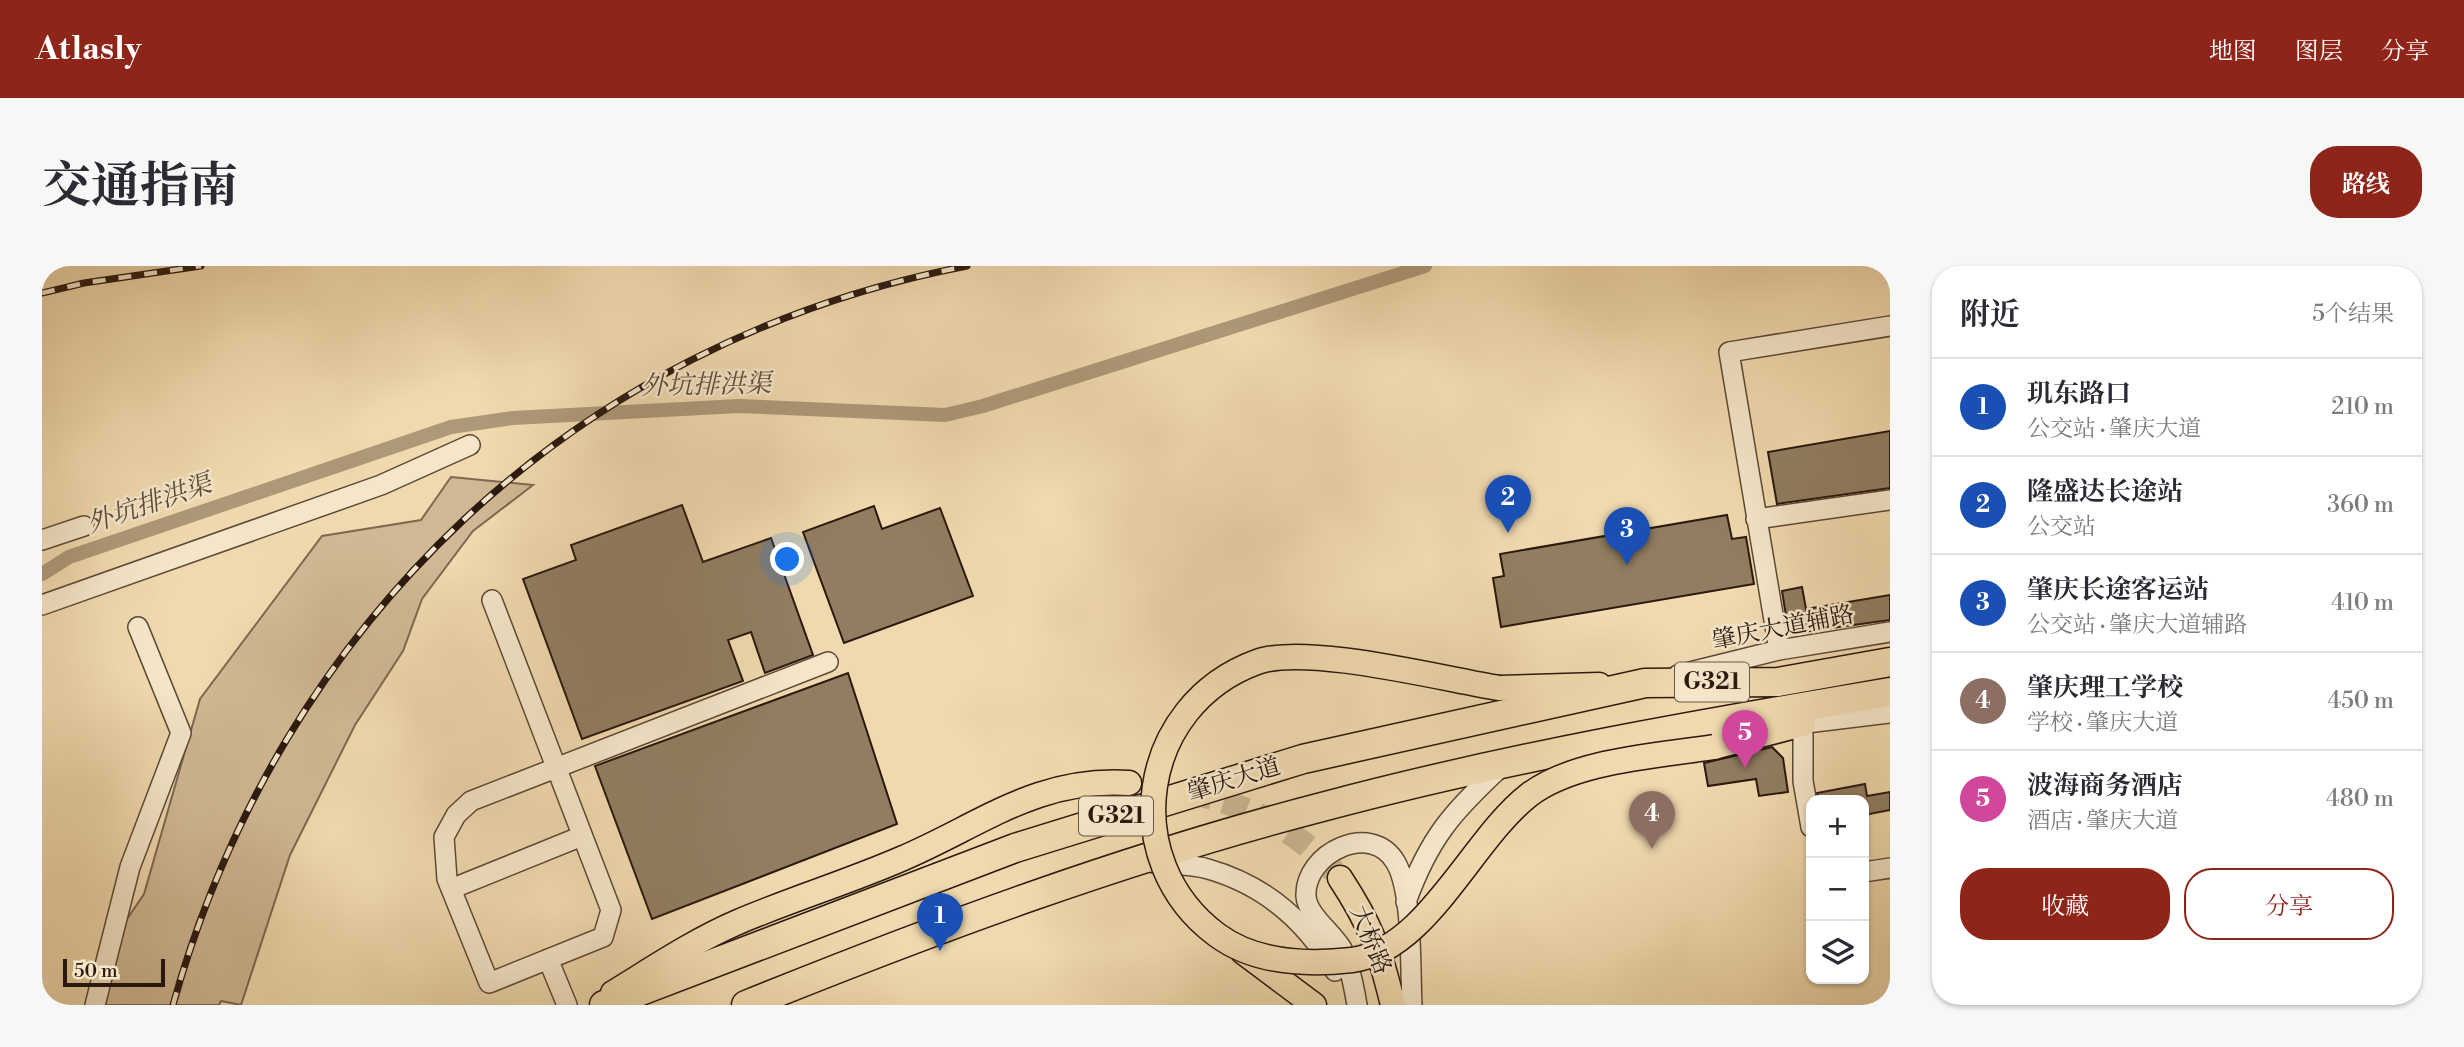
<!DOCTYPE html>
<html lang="zh">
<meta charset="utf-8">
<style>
:root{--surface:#fff;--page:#f7f7f7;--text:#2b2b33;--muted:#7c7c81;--line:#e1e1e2;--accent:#8f2418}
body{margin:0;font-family:"Libre Bodoni","Noto Serif SC",serif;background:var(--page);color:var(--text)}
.controls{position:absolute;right:21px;bottom:21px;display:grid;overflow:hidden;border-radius:14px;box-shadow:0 2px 5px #0004}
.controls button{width:63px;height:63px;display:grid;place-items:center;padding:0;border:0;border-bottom:2px solid var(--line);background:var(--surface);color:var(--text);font:35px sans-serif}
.scale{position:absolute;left:21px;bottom:18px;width:102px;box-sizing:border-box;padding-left:7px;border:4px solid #2b190e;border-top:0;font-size:19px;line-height:24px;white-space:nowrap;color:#2b190e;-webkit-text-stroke:5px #f5e6ca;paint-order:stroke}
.you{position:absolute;left:746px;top:294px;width:24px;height:24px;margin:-18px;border:5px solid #fff;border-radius:50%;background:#1a73e8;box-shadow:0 0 0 10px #1a73e833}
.badge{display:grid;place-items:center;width:46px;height:46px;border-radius:50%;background:var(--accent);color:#fff;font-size:23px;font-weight:700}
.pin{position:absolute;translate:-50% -58px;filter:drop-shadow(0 2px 4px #0008)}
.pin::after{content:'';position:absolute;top:37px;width:24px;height:21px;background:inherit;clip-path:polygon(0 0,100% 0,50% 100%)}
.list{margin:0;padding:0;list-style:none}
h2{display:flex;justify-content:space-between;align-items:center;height:91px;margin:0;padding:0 28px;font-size:30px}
h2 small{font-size:23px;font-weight:400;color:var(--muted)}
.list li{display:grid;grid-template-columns:46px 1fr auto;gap:21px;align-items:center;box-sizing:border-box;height:98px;padding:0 28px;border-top:2px solid var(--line)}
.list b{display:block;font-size:26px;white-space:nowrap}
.list p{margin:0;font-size:23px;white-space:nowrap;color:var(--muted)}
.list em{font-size:23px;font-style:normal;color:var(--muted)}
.actions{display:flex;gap:14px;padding:21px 28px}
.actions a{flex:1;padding:16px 0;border:2px solid var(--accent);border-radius:28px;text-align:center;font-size:24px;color:var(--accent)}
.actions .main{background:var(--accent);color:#fff}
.icon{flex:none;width:38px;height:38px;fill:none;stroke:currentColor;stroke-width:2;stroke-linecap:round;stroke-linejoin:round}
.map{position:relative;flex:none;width:1848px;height:739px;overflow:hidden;border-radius:28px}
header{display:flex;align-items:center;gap:42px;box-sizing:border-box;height:98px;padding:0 35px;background:var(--accent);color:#fff}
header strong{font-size:33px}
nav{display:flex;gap:38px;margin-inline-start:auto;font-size:24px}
.intro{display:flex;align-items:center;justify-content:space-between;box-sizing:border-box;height:168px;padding:0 42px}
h1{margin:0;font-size:49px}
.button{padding:18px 32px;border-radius:28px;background:var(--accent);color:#fff;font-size:24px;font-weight:700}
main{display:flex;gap:42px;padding:0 42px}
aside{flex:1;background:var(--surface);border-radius:28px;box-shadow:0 2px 5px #0004}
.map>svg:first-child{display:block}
.green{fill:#cfb893;stroke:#7d6850;stroke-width:2}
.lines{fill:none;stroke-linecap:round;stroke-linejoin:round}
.canal{stroke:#ad9878;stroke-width:14}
.building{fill:#917d61;stroke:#2b190e;stroke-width:2}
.major-tunnel{stroke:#c9b38e;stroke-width:24;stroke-dasharray:24 12;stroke-linecap:butt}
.minor-casing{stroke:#5c4936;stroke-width:22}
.major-casing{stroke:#2b190e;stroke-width:27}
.highway-casing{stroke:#2b190e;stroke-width:31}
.minor{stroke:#f5e6ca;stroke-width:19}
.major{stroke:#f0d9ae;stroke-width:24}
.highway{stroke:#f0d9ae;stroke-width:28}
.rail-casing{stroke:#2b190e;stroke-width:7}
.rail{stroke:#f5e6ca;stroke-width:4.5;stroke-dasharray:13;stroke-linecap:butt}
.major-bridge-casing{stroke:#2b190e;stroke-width:27;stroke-linecap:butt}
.major-bridge{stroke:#f0d9ae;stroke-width:24}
.labels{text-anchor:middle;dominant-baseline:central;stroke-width:5;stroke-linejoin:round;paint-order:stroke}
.shield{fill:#f5e6ca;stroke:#685646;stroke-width:2}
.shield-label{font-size:23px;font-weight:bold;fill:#2b190e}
.street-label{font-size:24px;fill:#2b190e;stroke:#f5e6ca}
.water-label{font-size:26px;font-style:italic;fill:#5f4c38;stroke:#f5e6ca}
</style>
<header>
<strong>Atlasly</strong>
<nav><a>地图</a><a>图层</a><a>分享</a></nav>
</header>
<div class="intro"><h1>交通指南</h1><a class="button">路线</a></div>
<main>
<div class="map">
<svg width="1848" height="739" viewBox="0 0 1848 739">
<rect width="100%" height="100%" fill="#f0d9ae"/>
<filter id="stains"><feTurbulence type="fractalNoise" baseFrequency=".00286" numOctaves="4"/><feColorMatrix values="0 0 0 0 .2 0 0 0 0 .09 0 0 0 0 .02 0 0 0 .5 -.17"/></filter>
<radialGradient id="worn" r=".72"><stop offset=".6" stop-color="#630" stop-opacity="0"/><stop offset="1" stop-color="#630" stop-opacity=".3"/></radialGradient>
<path class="green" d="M409,211L491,219L431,265L380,333L361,385L313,459L248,589L199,739L179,735L177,739H54L68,678L102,628L158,433L280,270L379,254Z"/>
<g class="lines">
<path class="canal" d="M0,308L27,291L409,161L471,152L697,140L903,149L941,140L1383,0"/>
</g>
<path class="building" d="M1848,165V222L1735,238L1726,186Z
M640,239L661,296L729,272L771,389L723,407L709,366L686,374L701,415L540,473L481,313L534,294L529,279Z
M832,240L840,263L898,242L931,330L802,377L761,266Z
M1685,249L1690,273L1704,271L1712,318L1459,361L1451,312L1462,310L1458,288Z
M1760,321L1764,343L1848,329V354L1753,367L1746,362L1740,325Z
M806,407L855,558L610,653L553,500Z
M1730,481L1741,492L1746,526L1717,530L1714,513L1666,520L1662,497Z
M1823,518L1825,530L1848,526V544L1822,549V534H1777L1775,527Z"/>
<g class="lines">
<path class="major-tunnel" d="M1147,526C1208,540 1257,564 1298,612"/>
<defs>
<path id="minor" d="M1714,253L1848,234
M0,274L42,260
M450,334L569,644L561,671L447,717L405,613L402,571L414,549L429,535L786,396
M0,339L339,219L428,179
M1737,384L1687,86L1848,60
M1636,409L1737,384L1848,366
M1761,458V515L1769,561
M1748,459L1848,447
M1112,597C1129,599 1149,598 1166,603C1222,619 1264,655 1293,705
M1822,606L1848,602
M409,623L540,570
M1364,636C1387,572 1411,545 1460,500
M506,693L525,739
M53,739L88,601L139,467L96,361
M1315,739C1312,721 1308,699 1300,683C1291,667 1265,649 1264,630C1262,587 1330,554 1354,597C1371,627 1368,702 1370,739"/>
<path id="major" d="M1457,422L1557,419
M1672,481L1761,458
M1298,612C1329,659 1338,685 1351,739
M1201,686L1272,739
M571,727C612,702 652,675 696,656C750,633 806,616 859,593C939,559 995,511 1087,517"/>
<path id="highway" d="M562,739L973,582L1261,493L1603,417L1736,416L1848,396
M704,739C892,663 1083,592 1280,541C1467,491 1657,458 1848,426"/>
</defs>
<use href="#minor" class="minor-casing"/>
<use href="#major" class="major-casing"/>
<use href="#highway" class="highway-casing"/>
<use href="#minor" class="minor"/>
<use href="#major" class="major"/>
<use href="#highway" class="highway"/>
<defs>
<path id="rail" d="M0,27L42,17L159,0
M131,739C238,357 533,75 925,0"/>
</defs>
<use href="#rail" class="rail-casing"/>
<use href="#rail" class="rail"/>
<defs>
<path id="major-bridge" d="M1457,422C1401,413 1264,378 1215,396C1097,439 1074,594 1175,669C1213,697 1266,699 1310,694C1385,684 1430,573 1487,529C1533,494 1616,490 1672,481"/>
</defs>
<use href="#major-bridge" class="major-bridge-casing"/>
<use href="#major-bridge" class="major-bridge"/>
</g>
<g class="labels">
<g class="shield">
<rect x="1633" y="396.5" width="74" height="39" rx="5"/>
<rect x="1037" y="530.5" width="74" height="39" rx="5"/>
</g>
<g class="shield-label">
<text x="1670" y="416">G321</text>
<text x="1074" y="550">G321</text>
</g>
<g class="street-label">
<text transform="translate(1741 362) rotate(-11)">肇庆大道辅路</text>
<text transform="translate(1192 514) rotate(-17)">肇庆大道</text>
<text transform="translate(1328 674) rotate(68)">大桥路</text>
</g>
<g class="water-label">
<text transform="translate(664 119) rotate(-1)">外坑排洪渠</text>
<text transform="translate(107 238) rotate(-19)">外坑排洪渠</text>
</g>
</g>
<rect width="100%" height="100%" filter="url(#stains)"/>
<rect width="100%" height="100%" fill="url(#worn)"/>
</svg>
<div class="controls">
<button>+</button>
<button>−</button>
<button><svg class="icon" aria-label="layers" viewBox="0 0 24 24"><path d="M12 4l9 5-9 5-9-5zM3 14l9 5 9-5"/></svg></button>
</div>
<div class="scale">50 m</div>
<div class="you"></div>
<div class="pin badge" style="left:898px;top:685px;background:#1a4fb4">1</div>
<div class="pin badge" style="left:1466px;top:267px;background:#1a4fb4">2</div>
<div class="pin badge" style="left:1585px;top:299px;background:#1a4fb4">3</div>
<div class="pin badge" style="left:1610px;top:583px;background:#8d6e63">4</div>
<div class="pin badge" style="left:1703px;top:502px;background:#d1479c">5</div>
</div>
<aside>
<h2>附近<small>5个结果</small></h2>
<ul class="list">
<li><span class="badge" style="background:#1a4fb4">1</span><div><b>玑东路口</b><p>公交站 · 肇庆大道</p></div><em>210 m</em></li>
<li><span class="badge" style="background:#1a4fb4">2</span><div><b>隆盛达长途站</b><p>公交站</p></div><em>360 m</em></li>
<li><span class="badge" style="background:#1a4fb4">3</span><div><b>肇庆长途客运站</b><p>公交站 · 肇庆大道辅路</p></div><em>410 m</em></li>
<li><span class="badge" style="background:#8d6e63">4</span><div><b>肇庆理工学校</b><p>学校 · 肇庆大道</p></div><em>450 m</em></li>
<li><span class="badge" style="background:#d1479c">5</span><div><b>波海商务酒店</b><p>酒店 · 肇庆大道</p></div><em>480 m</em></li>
</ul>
<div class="actions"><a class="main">收藏</a><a>分享</a></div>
</aside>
</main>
